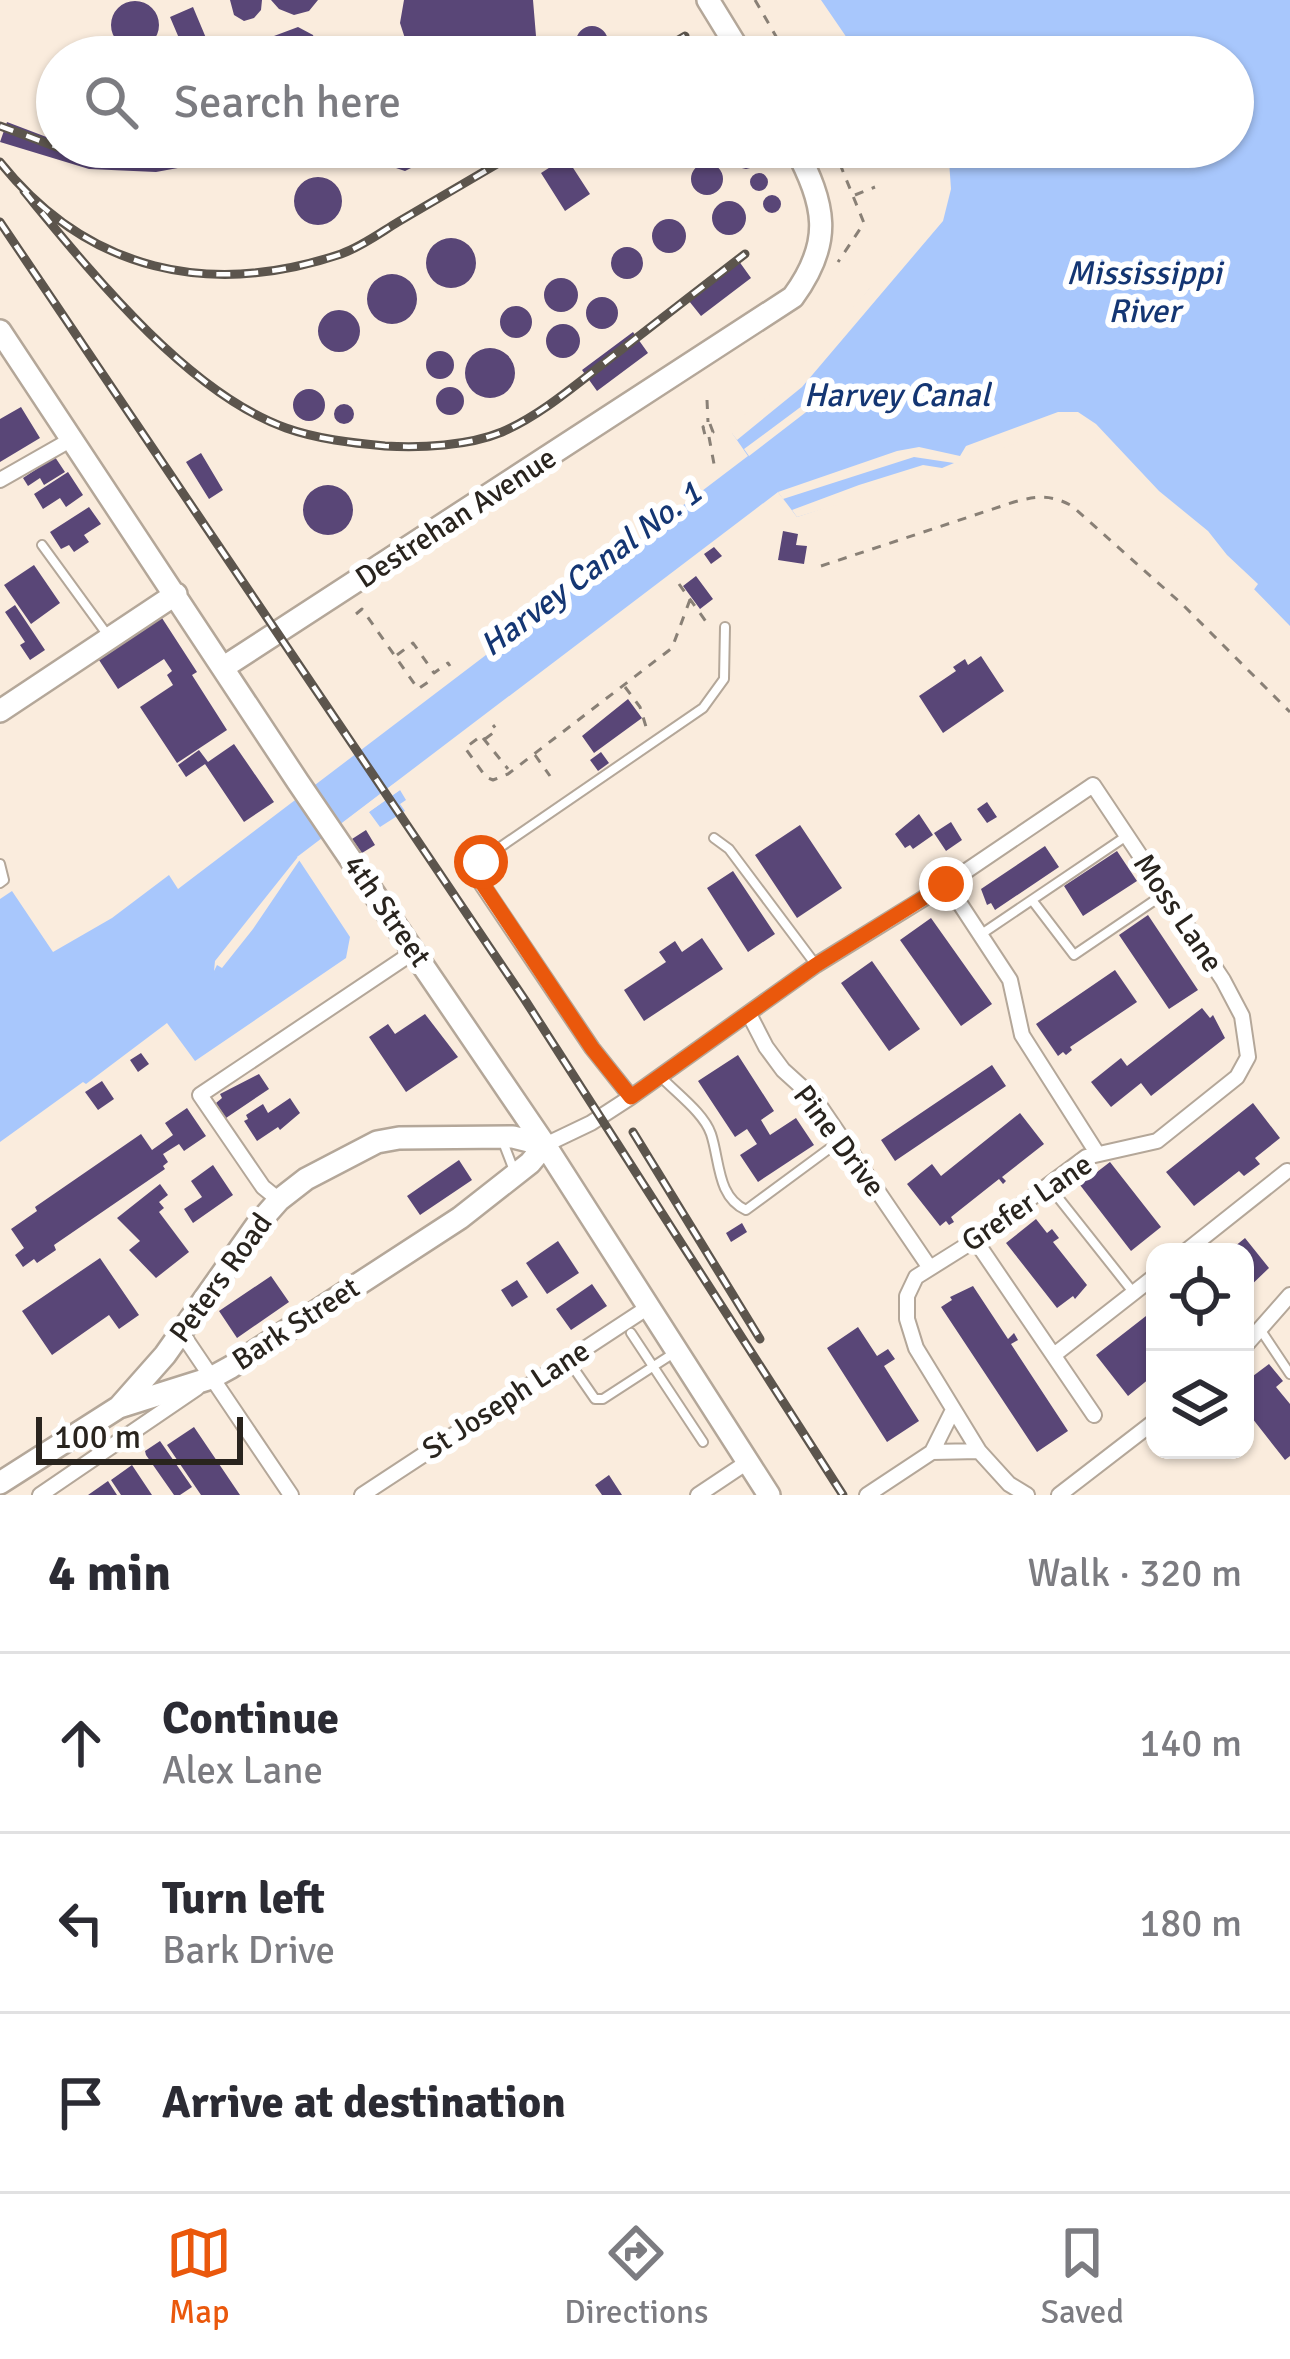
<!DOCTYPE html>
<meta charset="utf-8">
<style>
:root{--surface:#fff;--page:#f2f2f3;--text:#2b2b33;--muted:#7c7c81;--line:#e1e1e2;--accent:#ea580c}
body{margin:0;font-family:Signika,sans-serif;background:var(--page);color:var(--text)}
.controls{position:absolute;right:36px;bottom:36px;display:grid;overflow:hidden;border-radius:24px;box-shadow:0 3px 9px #0004}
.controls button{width:108px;height:108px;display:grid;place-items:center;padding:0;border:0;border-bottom:3px solid var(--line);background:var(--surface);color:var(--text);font:60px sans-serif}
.scale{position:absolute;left:36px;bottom:30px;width:207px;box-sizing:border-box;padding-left:12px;border:6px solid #29241e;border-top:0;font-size:33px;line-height:42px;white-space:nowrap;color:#29241e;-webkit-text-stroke:9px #fff;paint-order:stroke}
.stop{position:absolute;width:36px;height:36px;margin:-27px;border:9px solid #ea580c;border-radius:50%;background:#fff}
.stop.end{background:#ea580c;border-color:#fff;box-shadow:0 3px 12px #0008}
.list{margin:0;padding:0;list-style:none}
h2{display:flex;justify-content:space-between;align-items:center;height:156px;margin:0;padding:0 48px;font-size:51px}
h2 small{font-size:39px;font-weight:400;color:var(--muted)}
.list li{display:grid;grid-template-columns:78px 1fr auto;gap:36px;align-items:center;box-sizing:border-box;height:180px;padding:0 48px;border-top:3px solid var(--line)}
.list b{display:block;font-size:45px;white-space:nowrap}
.list p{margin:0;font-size:39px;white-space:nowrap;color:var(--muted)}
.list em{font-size:39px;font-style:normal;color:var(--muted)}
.icon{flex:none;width:66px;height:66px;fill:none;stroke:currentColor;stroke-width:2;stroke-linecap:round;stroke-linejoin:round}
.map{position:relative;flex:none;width:1290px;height:1495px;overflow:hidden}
.search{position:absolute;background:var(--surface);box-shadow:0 3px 9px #0004;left:36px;right:36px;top:36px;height:132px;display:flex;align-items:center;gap:30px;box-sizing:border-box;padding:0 42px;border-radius:66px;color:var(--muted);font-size:45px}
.sheet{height:696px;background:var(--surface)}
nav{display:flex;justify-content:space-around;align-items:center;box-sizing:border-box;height:168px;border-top:3px solid var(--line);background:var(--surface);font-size:33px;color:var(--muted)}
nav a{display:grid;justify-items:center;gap:6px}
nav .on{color:var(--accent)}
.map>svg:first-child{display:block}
.water{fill:#a8c7fc}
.pier{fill:#faecdd}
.building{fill:#594677}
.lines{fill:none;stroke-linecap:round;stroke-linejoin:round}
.lane-casing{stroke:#b4a799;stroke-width:12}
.street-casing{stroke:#b4a799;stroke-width:18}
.secondary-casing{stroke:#b4a799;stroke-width:26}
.path{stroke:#898076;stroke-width:3;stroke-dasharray:9 9;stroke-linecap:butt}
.lane{stroke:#fff;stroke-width:8}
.street{stroke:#fff;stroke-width:14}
.secondary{stroke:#fff;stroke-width:21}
.rail-casing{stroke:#5c554d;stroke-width:9}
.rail{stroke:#fff;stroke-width:4.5;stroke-dasharray:14;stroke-linecap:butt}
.route{stroke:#ea580c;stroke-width:15}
.labels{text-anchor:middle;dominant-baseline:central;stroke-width:12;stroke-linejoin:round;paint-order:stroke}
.street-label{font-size:30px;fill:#29241e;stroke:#fff}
.water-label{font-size:33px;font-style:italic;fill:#143673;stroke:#fff}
</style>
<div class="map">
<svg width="1290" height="1495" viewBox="0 0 1290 1495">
<rect width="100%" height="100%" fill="#faecdd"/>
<path class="water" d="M816,0H1290V626L1106,438L1071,418L961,456L952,471L924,475L797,517L778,492L297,857L350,937L346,958L195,1061L167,1023L86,1084L83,1082L0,1142V899L12,891L53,952L112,918L169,875L178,889L748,456L732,433L796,381L937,204L928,147H1233V57H852Z
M400,790L406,800L400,804L405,811L380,827L369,812Z"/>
<path class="pier" d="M810,0H821L860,57H845Z
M922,147H943L949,161L951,189L943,221L802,387L737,440L728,428L792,377L868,290L930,202Z
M817,386L823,390V399L749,456L744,449L810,400L809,391Z
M1058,412H1078L1096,424L1159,491L1208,531L1227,555L1258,584L1250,595L1167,519L1102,442L1070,425L965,461L957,474L899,486L797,517L792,510L859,485L923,465L942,468L954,463L914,457L783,499L778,492L897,451L919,447L960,456L966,446Z
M395,783L400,790L299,861L253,929L222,968L217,965L214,971L215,961L297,858Z"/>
<path class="building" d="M230,0H262L261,10L254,18L244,21L234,15Z
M271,0H318L309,11L294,15L279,9Z
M404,0H533L536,36L528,57H411L400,23Z
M111 25a24 24 0 1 1 48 0a24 24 0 1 1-48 0Z
M193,7L214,57H187L170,17Z
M576 42a16 16 0 1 1 32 0a16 16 0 1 1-32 0Z
M298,27L313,35L320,57H267L274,36Z
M7,122L57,141V147L149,152L211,147L216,161L156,172L89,169L0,142Z
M318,147H376L366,158L345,163L334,161Z
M390,147H419V164L405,171L396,168L389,160Z
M736 159a10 10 0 1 1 20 0a10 10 0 1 1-20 0Z
M566,157L590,194L565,211L541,173Z
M691 179a16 16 0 1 1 32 0a16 16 0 1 1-32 0Z
M750 182a9 9 0 1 1 18 0a9 9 0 1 1-18 0Z
M294 201a24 24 0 1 1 48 0a24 24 0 1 1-48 0Z
M763 204a9 9 0 1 1 18 0a9 9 0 1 1-18 0Z
M712 218a17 17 0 1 1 34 0a17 17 0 1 1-34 0Z
M652 236a17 17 0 1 1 34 0a17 17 0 1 1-34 0Z
M426 263a25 25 0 1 1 50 0a25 25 0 1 1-50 0Z
M611 263a16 16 0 1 1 32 0a16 16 0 1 1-32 0Z
M736,257L751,278L701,316L685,296Z
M367 299a25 25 0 1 1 50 0a25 25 0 1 1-50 0Z
M544 295a17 17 0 1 1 34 0a17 17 0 1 1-34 0Z
M586 313a16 16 0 1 1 32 0a16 16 0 1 1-32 0Z
M500 322a16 16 0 1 1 32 0a16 16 0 1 1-32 0Z
M318 331a21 21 0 1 1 42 0a21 21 0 1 1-42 0Z
M546 341a17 17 0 1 1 34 0a17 17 0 1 1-34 0Z
M633,332L648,353L597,391L582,370Z
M465 373a25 25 0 1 1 50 0a25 25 0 1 1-50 0Z
M426 365a14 14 0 1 1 28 0a14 14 0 1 1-28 0Z
M436 401a14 14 0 1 1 28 0a14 14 0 1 1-28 0Z
M293 405a16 16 0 1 1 32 0a16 16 0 1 1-32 0Z
M334 414a10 10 0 1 1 20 0a10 10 0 1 1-20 0Z
M21,407L40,438L0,462V419Z
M201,453L223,490L209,499L186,462Z
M55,457L65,472L44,485L40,478L28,486L23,478Z
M68,472L83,495L66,507L60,498L43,509L34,494Z
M303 510a25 25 0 1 1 50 0a25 25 0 1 1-50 0Z
M89,507L101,524L84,535L89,542L74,552L69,545L61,549L50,532Z
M783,531L798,534L796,545L807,546L804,564L778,560Z
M714,547L722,556L711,564L704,554Z
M34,565L60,603L31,624L4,585Z
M696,576L713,599L700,609L683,586Z
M15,605L45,650L30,660L20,645L25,642L5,612Z
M162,618L197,672L192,675L227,730L177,763L140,707L173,685L167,675L172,671L164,659L118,689L99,660Z
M981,656L1004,691L943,733L919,696L956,671L953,667L965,659L968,665Z
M628,699L642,718L594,753L582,736Z
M234,744L274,802L244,822L205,764Z
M199,750L208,762L186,777L178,765Z
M601,752L609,763L598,771L590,760Z
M987,802L997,817L987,823L977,809Z
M919,814L933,835L913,849L910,845L905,848L895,834Z
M951,822L962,840L946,851L934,833Z
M800,825L842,888L797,918L755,855Z
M366,830L375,845L362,853L352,839Z
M1045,846L1059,867L995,910L991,903L987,905L981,889Z
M1117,851L1137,881L1083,916L1064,886Z
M733,871L775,934L748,952L707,888Z
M1148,915L1198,990L1169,1009L1119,935Z
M931,918L992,1004L961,1026L900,940Z
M702,938L723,969L644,1021L624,990L666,962L659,952L675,941L682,952Z
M872,961L920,1029L889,1051L841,983Z
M1115,970L1137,1002L1070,1047L1072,1050L1066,1055L1063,1052L1058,1056L1036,1024Z
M1202,1008L1210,1018L1213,1015L1225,1038L1151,1096L1141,1083L1111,1107L1091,1082L1121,1058L1127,1066Z
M425,1014L458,1057L406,1092L369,1037L388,1024L395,1034Z
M141,1053L149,1064L138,1072L130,1060Z
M738,1055L774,1111L761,1120L770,1135L796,1118L814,1145L758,1182L740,1155L757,1144L747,1129L735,1137L698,1081Z
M992,1065L1006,1086L895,1161L881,1140Z
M259,1074L269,1089L226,1118L216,1103L222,1098L220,1094Z
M102,1081L114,1099L98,1110L85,1092Z
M290,1098L300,1113L280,1130L278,1127L257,1141L244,1121L248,1119L246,1115L263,1104L268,1113Z
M1253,1103L1280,1138L1255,1158L1260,1164L1244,1176L1239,1171L1194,1206L1166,1172Z
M187,1108L206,1136L184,1151L179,1144L163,1154L168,1162L163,1166L165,1169L54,1245L56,1250L37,1263L34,1259L23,1267L15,1255L24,1248L11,1229L37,1211L35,1207L141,1134L152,1150L173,1135L165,1123Z
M1020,1113L1044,1144L1002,1177L1006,1181L1003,1184L999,1179L951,1217L954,1222L949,1225L946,1221L940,1226L907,1184L932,1164L941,1176Z
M459,1160L472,1180L420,1215L407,1196Z
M1110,1162L1161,1227L1131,1251L1080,1185Z
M213,1165L233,1195L193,1223L184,1209L202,1197L191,1181Z
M160,1184L168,1195L159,1202L164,1208L159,1212L189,1252L156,1278L129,1250L140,1241L117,1218Z
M1036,1219L1047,1233L1052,1229L1059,1238L1053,1242L1087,1285L1075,1299L1073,1296L1057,1308L1006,1243Z
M742,1223L747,1232L731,1242L726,1233Z
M1245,1238L1269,1268L1245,1291V1252H1228Z
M558,1241L579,1273L547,1294L526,1263Z
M100,1258L139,1315L119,1329L109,1315L52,1355L22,1311Z
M271,1276L289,1302L237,1338L219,1311Z
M517,1280L528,1297L512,1307L501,1290Z
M592,1284L607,1306L571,1330L556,1309Z
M973,1286L1008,1339L1014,1333L1018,1340L1011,1344L1068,1431L1037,1452L941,1307L952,1300L950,1297Z
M1155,1309V1374L1128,1396L1096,1355Z
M858,1327L877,1356L888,1349L895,1359L884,1366L919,1421L887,1442L827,1348Z
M1269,1364L1283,1381L1276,1387L1290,1404V1456L1285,1460L1245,1409V1382Z
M194,1427L240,1495H201L167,1445Z
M160,1441L192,1487L180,1495H174L146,1455L145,1451Z
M132,1465L152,1495H121L111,1480Z
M609,1475L622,1495H602L595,1485Z
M108,1481L117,1495H88Z"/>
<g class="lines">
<defs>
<path id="lane" d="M42,545L109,637
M714,838L729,849L816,965
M496,850L703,708L724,679L725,627
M0,864L4,880L0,883
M1032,900L1074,955L1164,894
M980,935L1125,837
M660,1076C676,1093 704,1113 711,1134C720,1161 717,1197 746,1210L841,1140
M503,1142L515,1173
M1049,1186L1133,1292
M1260,1329L1290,1374
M631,1333L703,1442
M568,1360L595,1399H603L677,1351"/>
<path id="street" d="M0,480L72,439
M494,851L481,862V883L592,1048L631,1097
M947,884L1010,980L1022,1035L1097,1153
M749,1014L766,1047L783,1070L815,1099L930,1268
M545,1145L591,1123L631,1097L816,965L947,884L1093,785L1223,980L1242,1016L1248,1057L1237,1077L1157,1141L1086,1157L975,1240L916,1277L907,1296V1319L916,1348L979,1451L1009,1484L1027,1495
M279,1200L263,1187L200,1095L415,951
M975,1240L1094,1415
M1185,1252L1287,1171
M181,1332L291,1495
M1245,1346L1290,1295
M1054,1355L1155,1276
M953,1410L932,1452L979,1451
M40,1495L197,1388
M362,1495L650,1306
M698,1495L749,1461
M867,1495L932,1452
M1059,1495L1155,1421"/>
<path id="secondary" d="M708,0L743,57
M0,331L298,782L545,1145L769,1495
M224,667L793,297C834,241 825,205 795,147
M0,711L176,594
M0,1483L119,1407L211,1378L231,1367L460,1218L530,1163L545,1145L513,1137L399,1138L377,1142L306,1179L279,1200L256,1226L165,1355L119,1407"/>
</defs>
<use href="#lane" class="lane-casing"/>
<use href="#street" class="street-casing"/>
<use href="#secondary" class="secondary-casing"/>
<path class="path" d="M755,0L788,57
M833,147L864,223L838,262
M855,195L875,187
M707,400L708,422
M710,424L713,432L705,435L703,427Z
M709,437L714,464L711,468
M821,566L1014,502C1036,496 1051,494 1072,506L1183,605L1290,712
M679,584L707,623
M356,614L362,609L418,689L434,678
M397,655L413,643L434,673L448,663L450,666
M625,687L640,707L647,730
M483,738L508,769
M477,739L465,748L486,777L493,780L508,774L672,648L691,597
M485,739L497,730L493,725
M535,755L550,776"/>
<use href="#lane" class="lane"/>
<use href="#street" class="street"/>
<use href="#secondary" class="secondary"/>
<defs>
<path id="rail" d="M650,57L685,36
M0,126L57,147
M58,147C105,163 158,163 206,147
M0,162C88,272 210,298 341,254C361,247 380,233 398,222C441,197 484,172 526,147
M24,191C90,271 186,392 286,428C317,439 352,443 385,446C421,448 468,446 502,432C541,415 574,386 608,360C654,324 700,289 745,254
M0,222L525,1000L843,1495
M633,1132L760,1339"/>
</defs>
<use href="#rail" class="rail-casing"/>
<use href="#rail" class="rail"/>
</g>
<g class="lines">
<path class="route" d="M481,862L482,883L592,1048L631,1097L816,965L946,884"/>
</g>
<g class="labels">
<g class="street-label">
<text transform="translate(456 518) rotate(-33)">Destrehan Avenue</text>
<text transform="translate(387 911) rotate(55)">4th Street</text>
<text transform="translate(1178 913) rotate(56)">Moss Lane</text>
<text transform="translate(839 1141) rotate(53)">Pine Drive</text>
<text transform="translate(1027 1203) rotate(-34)">Grefer Lane</text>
<text transform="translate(221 1278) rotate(-54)">Peters Road</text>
<text transform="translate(296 1324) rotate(-33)">Bark Street</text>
<text transform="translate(506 1400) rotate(-33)">St Joseph Lane</text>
</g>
<g class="water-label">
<text x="1144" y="273">Mississippi<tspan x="1144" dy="38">River</tspan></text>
<text x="897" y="395">Harvey Canal</text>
<text transform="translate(591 569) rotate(-37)">Harvey Canal No. 1</text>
</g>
</g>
</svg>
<div class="controls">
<button><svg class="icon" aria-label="locate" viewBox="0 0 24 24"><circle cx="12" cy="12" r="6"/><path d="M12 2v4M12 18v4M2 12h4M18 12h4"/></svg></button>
<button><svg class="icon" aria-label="layers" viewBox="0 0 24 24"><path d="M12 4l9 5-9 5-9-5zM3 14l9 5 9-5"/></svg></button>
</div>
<div class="scale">100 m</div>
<div class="stop" style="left:481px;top:862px"></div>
<div class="stop end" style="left:946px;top:884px"></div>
<div class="search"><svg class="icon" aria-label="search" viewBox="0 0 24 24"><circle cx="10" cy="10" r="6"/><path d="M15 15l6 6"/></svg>Search here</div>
</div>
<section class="sheet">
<h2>4 min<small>Walk · 320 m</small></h2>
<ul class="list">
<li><svg class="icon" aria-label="ahead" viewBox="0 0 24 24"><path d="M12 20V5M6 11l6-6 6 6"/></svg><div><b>Continue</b><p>Alex Lane</p></div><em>140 m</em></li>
<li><svg class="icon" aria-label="left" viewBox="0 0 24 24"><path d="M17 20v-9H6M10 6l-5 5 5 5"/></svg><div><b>Turn left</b><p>Bark Drive</p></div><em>180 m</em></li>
<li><svg class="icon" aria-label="arrive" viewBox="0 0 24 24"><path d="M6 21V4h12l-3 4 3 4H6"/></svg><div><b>Arrive at destination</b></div></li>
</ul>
</section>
<nav>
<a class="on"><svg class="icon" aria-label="map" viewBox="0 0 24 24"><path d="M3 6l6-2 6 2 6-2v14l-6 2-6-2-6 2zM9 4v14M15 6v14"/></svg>Map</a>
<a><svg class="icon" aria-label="directions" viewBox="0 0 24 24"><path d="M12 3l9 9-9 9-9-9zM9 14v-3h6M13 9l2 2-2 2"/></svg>Directions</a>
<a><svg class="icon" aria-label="saved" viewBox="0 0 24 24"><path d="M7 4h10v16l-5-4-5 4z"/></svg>Saved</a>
</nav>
